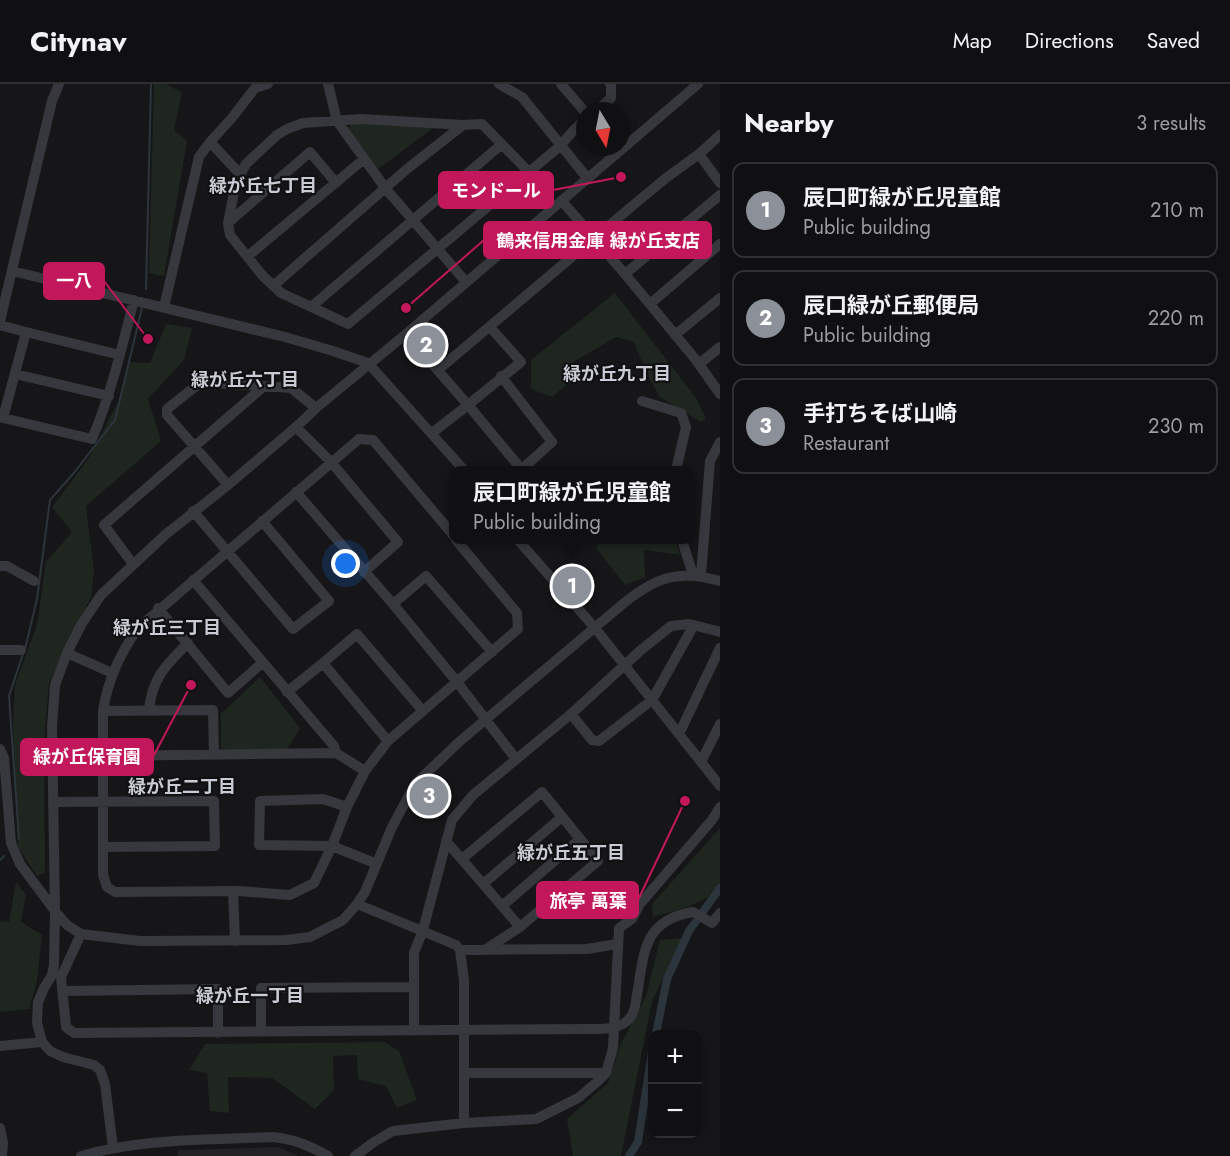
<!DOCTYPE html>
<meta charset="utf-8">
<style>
:root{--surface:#101012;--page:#19191b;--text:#f1f3f6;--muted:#9c9d9f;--line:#303032;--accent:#8c9099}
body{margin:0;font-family:Jost,"Noto Sans JP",sans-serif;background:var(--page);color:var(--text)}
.controls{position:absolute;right:18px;bottom:18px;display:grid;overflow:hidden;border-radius:12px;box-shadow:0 3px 9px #0003}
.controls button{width:54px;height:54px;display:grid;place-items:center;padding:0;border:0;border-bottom:2px solid var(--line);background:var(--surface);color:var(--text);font:30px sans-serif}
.compass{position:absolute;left:576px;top:18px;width:54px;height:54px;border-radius:50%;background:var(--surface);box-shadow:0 3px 9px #0003;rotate:170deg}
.you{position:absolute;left:346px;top:480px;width:21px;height:21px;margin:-15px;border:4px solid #fff;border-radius:50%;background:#1a73e8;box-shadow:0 0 0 9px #1a73e833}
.badge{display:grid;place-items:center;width:39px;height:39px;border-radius:50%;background:var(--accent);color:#fff;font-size:20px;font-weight:700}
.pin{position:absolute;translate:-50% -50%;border:3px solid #fff;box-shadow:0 2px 6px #0006}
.popup{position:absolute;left:449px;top:382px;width:246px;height:78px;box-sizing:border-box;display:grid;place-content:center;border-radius:12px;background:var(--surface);filter:drop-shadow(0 2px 4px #0005);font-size:20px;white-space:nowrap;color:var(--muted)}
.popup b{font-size:22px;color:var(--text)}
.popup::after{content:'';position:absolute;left:50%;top:100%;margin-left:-12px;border:12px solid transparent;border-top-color:var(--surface)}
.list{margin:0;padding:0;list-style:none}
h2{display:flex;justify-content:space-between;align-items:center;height:78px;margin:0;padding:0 24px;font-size:26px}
h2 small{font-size:20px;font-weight:400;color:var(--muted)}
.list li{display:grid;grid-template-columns:39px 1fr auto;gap:18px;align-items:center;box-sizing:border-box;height:96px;margin:0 12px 12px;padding:0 12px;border:2px solid var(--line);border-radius:12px}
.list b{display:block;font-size:22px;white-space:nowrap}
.list p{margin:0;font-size:20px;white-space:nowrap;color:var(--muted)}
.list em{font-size:20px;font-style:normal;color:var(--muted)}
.map{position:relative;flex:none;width:720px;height:1072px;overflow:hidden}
header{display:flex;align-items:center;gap:36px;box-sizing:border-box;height:84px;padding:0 30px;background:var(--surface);border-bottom:2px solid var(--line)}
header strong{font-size:28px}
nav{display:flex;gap:33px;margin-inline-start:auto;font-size:21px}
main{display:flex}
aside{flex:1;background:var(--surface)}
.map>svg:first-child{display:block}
.built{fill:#222225}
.green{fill:#1e261f}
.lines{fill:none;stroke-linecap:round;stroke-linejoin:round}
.stream{stroke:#2c353c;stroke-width:2}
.canal{stroke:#2c353c;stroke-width:8}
.minor{stroke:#37383d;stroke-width:10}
.labels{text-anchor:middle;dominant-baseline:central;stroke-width:4.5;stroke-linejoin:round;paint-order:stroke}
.neighbourhood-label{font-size:18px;font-weight:bold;fill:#c9ccd4;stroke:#111113}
.leader{fill:none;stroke:#c2185b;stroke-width:2}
.callout-dot{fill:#c2185b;stroke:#111113;stroke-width:2}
.callout{fill:#c2185b;stroke:#c2185b;stroke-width:2}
.callout-label{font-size:18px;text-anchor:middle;font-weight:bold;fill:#fff}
</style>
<header>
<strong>Citynav</strong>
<nav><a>Map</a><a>Directions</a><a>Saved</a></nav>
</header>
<main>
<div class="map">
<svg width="720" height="1072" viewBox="0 0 720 1072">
<rect width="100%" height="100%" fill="#161618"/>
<path class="built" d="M279,1063L298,1072H178V1066Z"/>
<path class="green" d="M154,0H168L169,2L182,8L174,46L187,57L164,192L149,189Z
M353,39L433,44L377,86L347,46Z
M615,209L696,314L706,335L701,338L660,313L646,288L634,258L616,253L575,277L569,298L552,313L531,305V276Z
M166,240L192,244L184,276L148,315L161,357L86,422L94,487L91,513L49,599L44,656L45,788L37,792L18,763L13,643L15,601L37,541L46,478L72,448L52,423L89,374L119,316L130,278L150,279Z
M600,456H675L680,471L644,466L645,493L625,501L596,464Z
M260,593L300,644L285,669L221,665V630Z
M720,744V801C706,821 675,826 653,833L652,820Z
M16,798L26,811L21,838L42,851L37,897L29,925L0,928V837L9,838Z
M683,854L652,917L621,1072H573L567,1035L608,999L621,960L646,912L660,856Z
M384,958L399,967L417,1016L397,1024L386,1002L358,995L357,971L333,972L334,1006L315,1025L272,994L228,993L229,1029L210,1027L207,989L189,986L205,960Z"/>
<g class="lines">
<path class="stream" d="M146,205L151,0
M25,565L37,515L50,416L73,390L115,336L142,224
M19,755L9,612L23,570
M0,776L4,772"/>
<path class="canal" d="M656,950L667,895L689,847L720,804
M629,1072L638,1058L652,968"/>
<path class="minor" d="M328,0L337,37L386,105L466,198
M499,0L522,13L588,95
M561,0L585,28
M596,27L611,14V2L610,0
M210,58L240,90
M699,70L720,99
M529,88L482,40L463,41L361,35L303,39L287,45L277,51L246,80L236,98L228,139L230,151L262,191L281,209L348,240L560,62L573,47L585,36
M562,117L625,190L696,276L720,310
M228,139L310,68L336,99
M248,172L364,75
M12,187L285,253L333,267L368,279L464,386
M625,190L720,111
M273,202L407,85L463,41
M650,220L720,160
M164,223L199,73L210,58L231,35L255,4L268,0
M311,223L502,60
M0,237L52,17L59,0
M0,241L26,248
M490,243L521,278L468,321L522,386
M406,250L468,321L432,349
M675,251L720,214
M120,271L26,248L3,334L92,355C111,310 122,263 134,216
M699,280L720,263
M438,286L631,123L666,94L699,70L720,51
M15,290L109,312
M501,292L552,358L521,386
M642,317L681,329L686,343L676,386
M296,343L331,378L398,458L364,488
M228,401L167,331V325L201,298L291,304L316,324
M296,408L393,520L457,598L516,675
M193,427L293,545L329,517L262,437
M454,452L373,356L359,355L138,544C120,570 108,595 103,627V791L107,803L115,808L238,807L290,811L314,799L332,762L347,723L365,687L388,657L518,545L517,529L456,456
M518,456L595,544L720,702
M682,456L693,491
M133,480L104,441L263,303
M0,482H7L34,497
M701,491L710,377L720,358
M193,496L334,662L336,669
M393,520L426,492L492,568
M158,524L228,609L262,579
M0,566H21
M67,569L112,589
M323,579L357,550L422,626
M287,608L323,579L388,657
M149,626C152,594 166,581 188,559
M103,627L213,626L214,671
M571,630L592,656L599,657L652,616L694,541
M679,650L720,564
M0,665L4,674L11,759L20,780L55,827L67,841L81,850L140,857L286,856L310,853L343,836L357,820L365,808L392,743L415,700L459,658L624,519C656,493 680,485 720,497
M102,672L336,669L365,687
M701,678L720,640
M53,718L214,717L215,762L104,763
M347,723L323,715L260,717L259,761L332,762L377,780
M446,757L520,843
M462,775L542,708L598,777L520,843L485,866
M483,800L562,733
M233,807L235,857
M357,820L456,861L460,866L587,865L617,860
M502,822L580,755
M81,850L61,893L66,943L74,949L588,945C601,945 618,946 628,936C634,931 636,919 637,911C644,869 643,836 693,828L712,839L720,829
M460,866L464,897V1039
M63,907L218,905V949
M414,947V869L423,846L452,736L473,711L571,630L641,566L671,542L689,540L720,548
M261,948V904L413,903
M0,962L42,958
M464,989H606
M0,1044L3,1059L2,1072
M113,1064L105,1000L100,986L94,981L63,973L50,967L42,958L37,939L38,918L44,904L52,891L54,881L55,827L52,643L55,601L67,569L81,541L101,511L165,451L228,401L296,343L316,324L406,250L698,0
M81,1072C142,1054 210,1056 273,1053C294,1055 310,1062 328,1072
M355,1072L374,1058L393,1047L464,1039L536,1035L578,1014L597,998L606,989L613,964L619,844L632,835L640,820L712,736L720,723"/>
</g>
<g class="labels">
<g class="neighbourhood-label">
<text x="263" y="102">緑が丘七丁目</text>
<text x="617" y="290">緑が丘九丁目</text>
<text x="245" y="296">緑が丘六丁目</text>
<text x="167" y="544">緑が丘三丁目</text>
<text x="182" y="703">緑が丘二丁目</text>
<text x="571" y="769">緑が丘五丁目</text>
<text x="250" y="912">緑が丘一丁目</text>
</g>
</g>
<path class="leader" d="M621 93L553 106M406 224L484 156M148 255L104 197M191 601L153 673M685 717L638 816"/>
<g class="callout-dot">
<circle cx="621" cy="93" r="6"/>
<circle cx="406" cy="224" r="6"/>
<circle cx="148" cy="255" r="6"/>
<circle cx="191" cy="601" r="6"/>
<circle cx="685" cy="717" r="6"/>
</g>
<g class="callout">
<rect x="439" y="88" width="114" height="36" rx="6"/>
<rect x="484" y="138" width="227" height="36" rx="6"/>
<rect x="44" y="179" width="60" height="36" rx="6"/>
<rect x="21" y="655" width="132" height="36" rx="6"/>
<rect x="537" y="798" width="101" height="36" rx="6"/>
</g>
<g class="callout-label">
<text x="496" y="113">モンドール</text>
<text x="598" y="163">鶴来信用金庫 緑が丘支店</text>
<text x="74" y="203">一八</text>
<text x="87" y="679">緑が丘保育園</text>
<text x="588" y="823">旅亭 萬葉</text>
</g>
</svg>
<div class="controls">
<button>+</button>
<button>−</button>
</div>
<svg class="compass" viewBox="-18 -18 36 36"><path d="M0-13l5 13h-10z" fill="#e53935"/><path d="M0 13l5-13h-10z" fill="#9c9d9f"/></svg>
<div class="you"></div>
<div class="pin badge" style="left:572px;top:502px">1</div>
<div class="popup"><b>辰口町緑が丘児童館</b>Public building</div>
<div class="pin badge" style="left:426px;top:261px">2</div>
<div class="pin badge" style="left:429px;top:712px">3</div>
</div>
<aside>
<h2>Nearby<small>3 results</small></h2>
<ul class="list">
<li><span class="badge">1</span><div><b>辰口町緑が丘児童館</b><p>Public building</p></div><em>210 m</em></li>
<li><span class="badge">2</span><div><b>辰口緑が丘郵便局</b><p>Public building</p></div><em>220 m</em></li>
<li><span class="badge">3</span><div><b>手打ちそば山崎</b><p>Restaurant</p></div><em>230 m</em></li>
</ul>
</aside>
</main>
